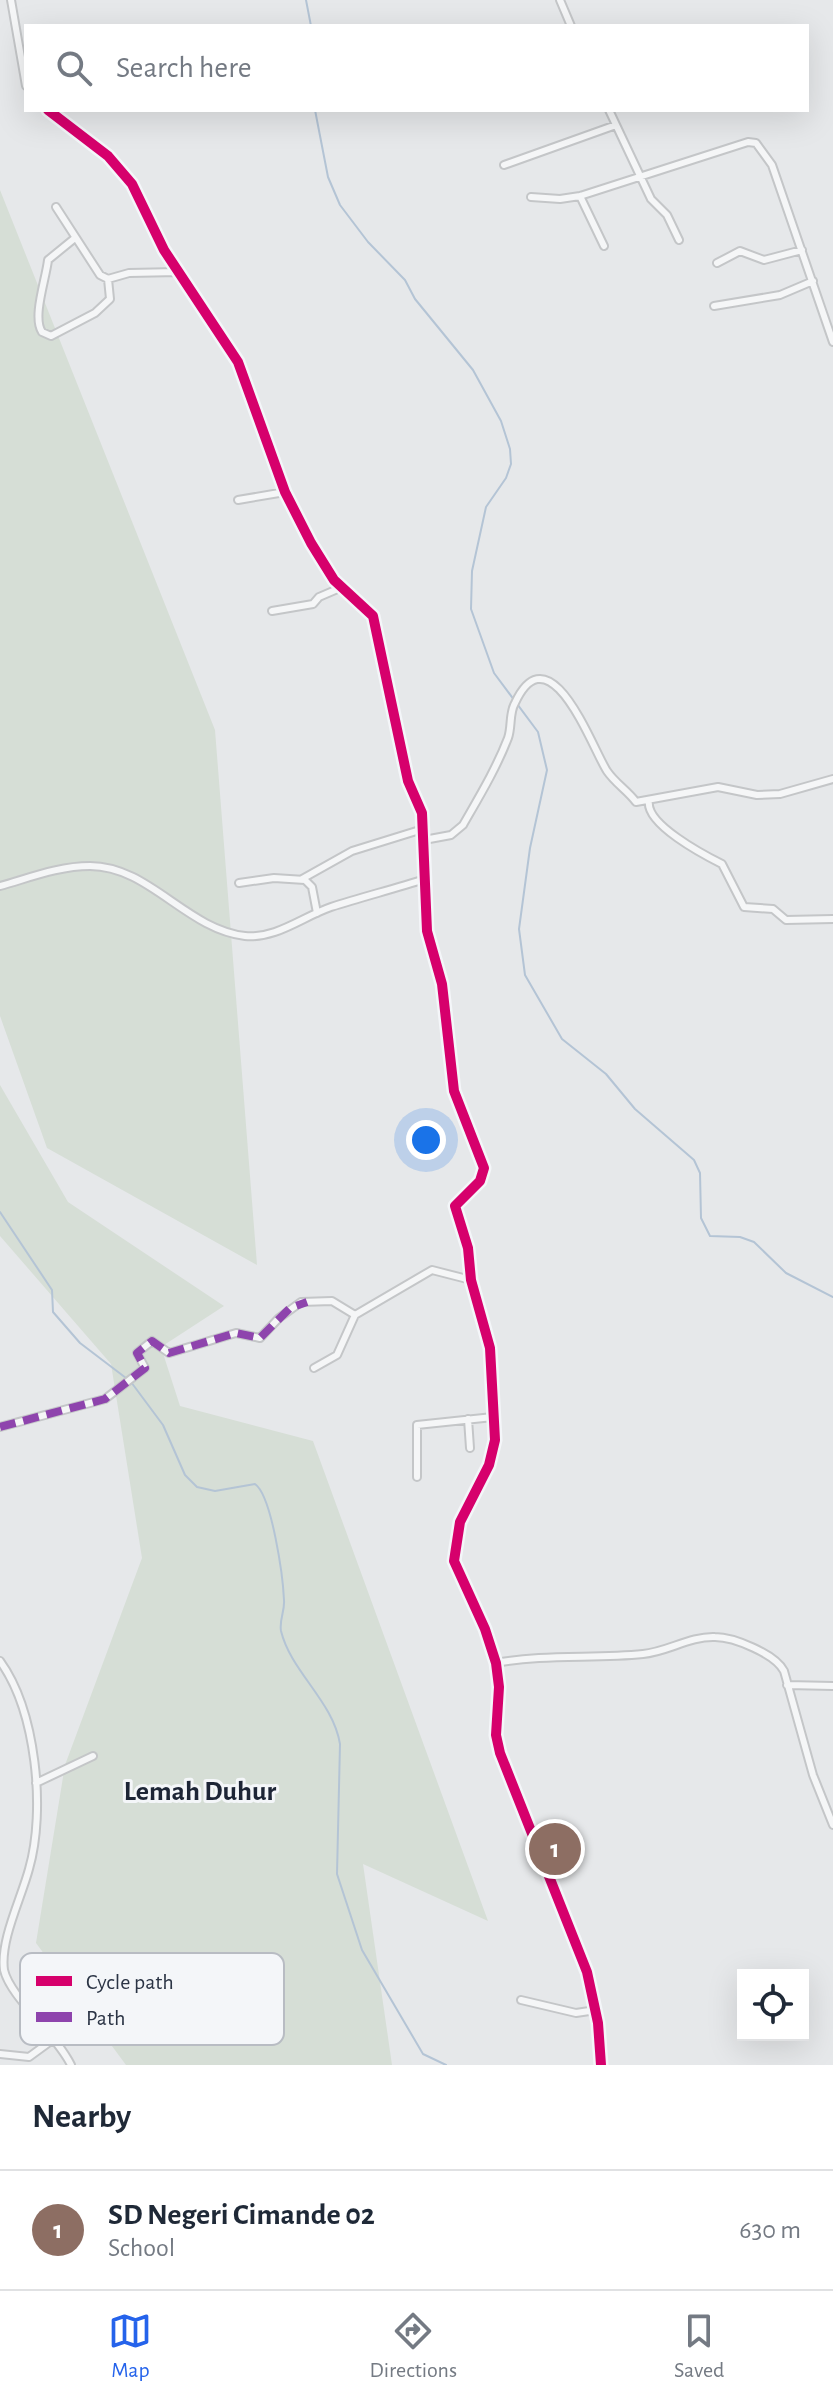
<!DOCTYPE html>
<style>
:root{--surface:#fff;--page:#f6f6f7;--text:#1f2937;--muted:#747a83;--line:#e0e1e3;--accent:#2563eb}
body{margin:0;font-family:"Alegreya Sans",sans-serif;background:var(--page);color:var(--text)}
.controls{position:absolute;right:24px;bottom:24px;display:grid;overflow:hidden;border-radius:0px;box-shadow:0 8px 32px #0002}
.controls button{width:72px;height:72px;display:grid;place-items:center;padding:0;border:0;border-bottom:2px solid var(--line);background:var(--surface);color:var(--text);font:40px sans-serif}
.you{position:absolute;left:426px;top:1140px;width:28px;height:28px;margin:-20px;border:6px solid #fff;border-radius:50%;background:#1a73e8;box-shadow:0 0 0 12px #1a73e833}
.badge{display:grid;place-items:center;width:52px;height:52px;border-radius:50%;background:var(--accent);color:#fff;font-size:26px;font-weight:700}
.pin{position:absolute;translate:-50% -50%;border:4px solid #fff;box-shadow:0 2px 8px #0006}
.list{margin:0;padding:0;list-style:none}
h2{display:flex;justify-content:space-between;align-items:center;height:104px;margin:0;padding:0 32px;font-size:34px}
h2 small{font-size:26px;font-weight:400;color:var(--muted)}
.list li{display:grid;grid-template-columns:52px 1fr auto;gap:24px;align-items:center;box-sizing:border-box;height:120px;padding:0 32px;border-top:2px solid var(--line)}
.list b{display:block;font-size:30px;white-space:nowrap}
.list p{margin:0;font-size:26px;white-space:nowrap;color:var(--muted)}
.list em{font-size:26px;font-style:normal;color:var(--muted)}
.icon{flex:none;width:44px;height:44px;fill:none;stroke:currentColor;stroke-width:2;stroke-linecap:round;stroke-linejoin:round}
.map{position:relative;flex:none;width:833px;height:2065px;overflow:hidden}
.search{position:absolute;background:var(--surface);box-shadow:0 8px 32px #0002;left:24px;right:24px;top:24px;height:88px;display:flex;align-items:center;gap:20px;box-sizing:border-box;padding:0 28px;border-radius:0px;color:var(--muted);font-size:30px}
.sheet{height:224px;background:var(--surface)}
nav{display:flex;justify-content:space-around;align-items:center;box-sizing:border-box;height:112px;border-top:2px solid var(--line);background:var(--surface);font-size:22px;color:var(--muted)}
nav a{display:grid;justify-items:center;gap:4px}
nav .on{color:var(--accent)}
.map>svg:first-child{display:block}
.green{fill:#d6ded6}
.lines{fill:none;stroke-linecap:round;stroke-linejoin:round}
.stream{stroke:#b4c4d5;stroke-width:2}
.street-casing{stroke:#c4c6c8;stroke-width:10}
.street{stroke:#f5f6f7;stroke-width:6}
.quiet{stroke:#8e44ad;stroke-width:8;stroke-dasharray:16 8;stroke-linecap:butt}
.cycleway-casing{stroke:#f4f6f9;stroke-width:15}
.cycleway{stroke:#d6006c;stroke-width:10}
.labels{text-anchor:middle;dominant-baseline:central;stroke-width:6;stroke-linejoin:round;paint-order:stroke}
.quarter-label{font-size:28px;font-weight:bold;fill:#1d2536;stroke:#f4f6f9}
.key{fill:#f4f6f9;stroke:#b8bcc3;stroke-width:2}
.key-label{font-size:22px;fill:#2b3445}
</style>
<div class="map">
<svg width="833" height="2065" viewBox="0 0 833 2065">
<rect width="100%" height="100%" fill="#e6e8ea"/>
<path class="green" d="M0,190L215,730L257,1265L47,1148L0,1016Z
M0,1085L68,1202L224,1306L161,1347L180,1406L313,1441L488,1921L363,1864L392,2065H126L36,1943L65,1765L142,1558L111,1364L0,1236Z"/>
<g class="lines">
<path class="stream" d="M306,0L311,26
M315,110L328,177L340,205L368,242L405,280L415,299L473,370L501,421L510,449L511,464L506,478L486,507L472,571L471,609L494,673L538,732L547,770L530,848L519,929L525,975L562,1039L606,1074L635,1109L694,1160L700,1173L701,1218L710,1236L740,1237L754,1242L786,1273L833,1297
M0,1212L52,1290L53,1312L80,1343L126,1378
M131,1382L163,1425L185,1475L197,1487L215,1491L255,1484C272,1496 283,1577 284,1600C285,1611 279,1620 281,1631C291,1672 333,1701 340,1744L337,1874L362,1950L423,2054L446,2065"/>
<defs>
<path id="street" d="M11,0L26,86
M560,0L571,26
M48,110L108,156L132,184L164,250L238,362L285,492L311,543L334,580L373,616L408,781L422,813L427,931L442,984L454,1091L484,1168L480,1181L455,1206L468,1248L471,1280L490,1348L495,1440L489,1465L460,1522L454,1561L485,1629L496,1663L499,1687L496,1735L500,1753L587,1972L598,2023L601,2065
M609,110L651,199L667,215L679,240
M504,165L616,125
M580,196L604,246
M531,197L560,199L580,196L748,142L756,143L772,165L833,342
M56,207L100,275L108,279L129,273L178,272
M75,238L48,260C46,279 32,317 42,332L51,336L95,313L110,299L108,279
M717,263L740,251L764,260L802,250
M714,306L780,295L813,281
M238,500L285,492
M272,611L313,604L319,597L340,588
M649,801C645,824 704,855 722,864L744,907L773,909L786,920L833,919
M424,840L451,835L463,825C479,797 496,769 508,738C512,727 509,713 515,703C550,628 593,750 607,771C615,783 628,791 636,802L718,787L757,795L780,794L833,779
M302,879L352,851L423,829
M239,883L274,878L305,880L312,887L317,913
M0,886C29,878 59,866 90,866C149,866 186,929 245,936C276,939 302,917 331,907C362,897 394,889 425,879
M314,1368L337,1355L355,1315
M468,1419L470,1448
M0,1427L105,1399L145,1368L137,1353L152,1341L169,1353L236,1333L260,1338L279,1318L301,1302L332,1301L355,1315L432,1270L471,1280
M417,1477V1425L493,1417
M0,1661C36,1711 46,1810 29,1869C21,1899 0,1940 4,1970C10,1997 56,2034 71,2065
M496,1663C545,1654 594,1659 643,1654C667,1652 690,1636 715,1637C734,1637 775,1654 784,1671L813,1775L833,1825
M787,1685L833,1686
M36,1783L93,1756
M521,2000L576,2013L596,2010
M0,2054L29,2057L55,2038"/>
</defs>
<use href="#street" class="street-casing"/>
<use href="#street" class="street"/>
<path class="quiet" d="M0,1427L105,1399L145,1368L137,1353L152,1341L169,1353L236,1333L260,1338L290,1308L307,1302"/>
<defs>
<path id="cycleway" d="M48,110L108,156L132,184L164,250L238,362L285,492L311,543L334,580L373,616L408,781L422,813L427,931L442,984L454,1091L484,1168L480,1181L455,1206L468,1248L471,1280L490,1348L495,1440L489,1465L460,1522L454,1561L485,1629L496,1663L499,1687L496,1735L500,1753L587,1972L598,2023L601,2065"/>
</defs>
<use href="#cycleway" class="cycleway-casing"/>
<use href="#cycleway" class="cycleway"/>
</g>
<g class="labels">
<g class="quarter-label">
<text x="200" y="1792">Lemah Duhur</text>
</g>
</g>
<rect x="20" y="1953" width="264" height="92" rx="12" class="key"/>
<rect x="36" y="1976" width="36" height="10" fill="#d6006c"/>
<rect x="36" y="2012" width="36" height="10" fill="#8e44ad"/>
<g class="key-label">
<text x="86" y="1989">Cycle path</text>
<text x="86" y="2025">Path</text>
</g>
</svg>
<div class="controls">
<button><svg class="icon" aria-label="locate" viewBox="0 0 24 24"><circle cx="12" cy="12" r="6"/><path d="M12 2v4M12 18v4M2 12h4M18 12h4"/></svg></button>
</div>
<div class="you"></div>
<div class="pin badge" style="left:555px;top:1849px;background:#8d6e63">1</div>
<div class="search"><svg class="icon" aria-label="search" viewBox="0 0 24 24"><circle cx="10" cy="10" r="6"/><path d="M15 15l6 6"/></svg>Search here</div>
</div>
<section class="sheet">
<h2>Nearby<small></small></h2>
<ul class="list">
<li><span class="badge" style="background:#8d6e63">1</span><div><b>SD Negeri Cimande 02</b><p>School</p></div><em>630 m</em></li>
</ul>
</section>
<nav>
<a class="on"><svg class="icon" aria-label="map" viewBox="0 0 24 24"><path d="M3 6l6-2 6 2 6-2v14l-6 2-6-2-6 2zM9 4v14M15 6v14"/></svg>Map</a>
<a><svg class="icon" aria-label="directions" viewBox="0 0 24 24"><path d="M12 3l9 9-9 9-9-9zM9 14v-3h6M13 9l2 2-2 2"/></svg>Directions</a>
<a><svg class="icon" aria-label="saved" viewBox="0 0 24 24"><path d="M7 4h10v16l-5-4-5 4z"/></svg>Saved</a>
</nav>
